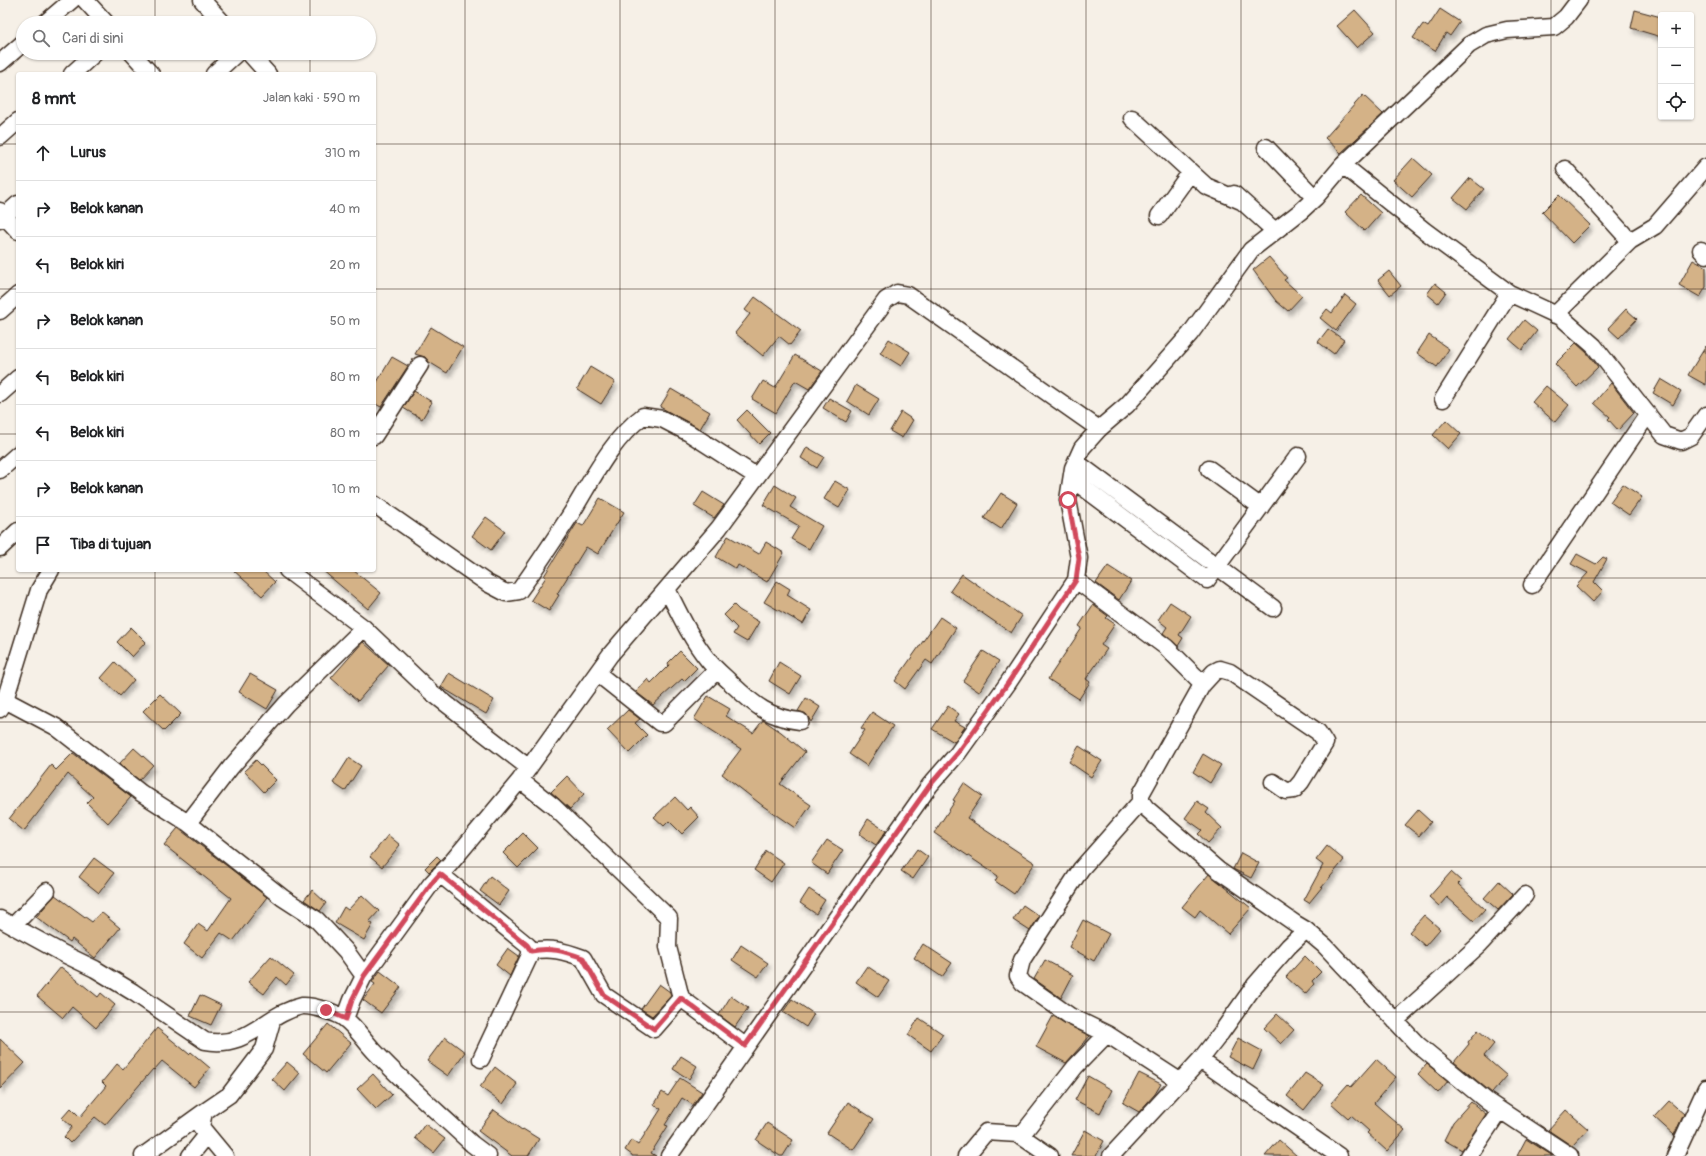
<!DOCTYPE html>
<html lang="id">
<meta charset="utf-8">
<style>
:root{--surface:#fff;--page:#f2f2f2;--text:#202124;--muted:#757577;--line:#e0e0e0}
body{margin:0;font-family:Pangolin,sans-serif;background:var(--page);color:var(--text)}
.controls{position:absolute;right:12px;top:12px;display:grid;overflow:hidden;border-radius:4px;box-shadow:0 1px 3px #0004}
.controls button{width:36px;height:36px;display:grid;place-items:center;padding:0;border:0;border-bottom:1px solid var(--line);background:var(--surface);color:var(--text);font:20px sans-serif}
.stop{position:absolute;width:12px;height:12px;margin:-9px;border:3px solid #d1495b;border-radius:50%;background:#fff}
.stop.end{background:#d1495b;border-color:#fff;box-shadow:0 1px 4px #0008}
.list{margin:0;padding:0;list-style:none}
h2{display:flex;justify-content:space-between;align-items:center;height:52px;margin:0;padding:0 16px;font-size:17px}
h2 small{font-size:13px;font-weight:400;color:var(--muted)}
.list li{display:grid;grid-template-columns:26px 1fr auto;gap:12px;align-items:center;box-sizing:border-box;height:56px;padding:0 16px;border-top:1px solid var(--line)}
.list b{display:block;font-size:15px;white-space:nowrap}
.list em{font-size:13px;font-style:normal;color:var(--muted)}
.icon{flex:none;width:22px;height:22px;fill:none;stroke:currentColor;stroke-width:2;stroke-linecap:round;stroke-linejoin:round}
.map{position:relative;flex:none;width:1706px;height:1156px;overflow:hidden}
.search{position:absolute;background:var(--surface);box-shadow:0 1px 3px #0004;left:16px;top:16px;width:360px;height:44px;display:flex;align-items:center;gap:10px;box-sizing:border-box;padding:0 14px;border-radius:22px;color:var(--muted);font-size:15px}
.panel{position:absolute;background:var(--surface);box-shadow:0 1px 3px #0004;left:16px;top:72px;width:360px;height:500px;border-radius:4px}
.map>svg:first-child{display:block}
.building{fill:#d4b287;stroke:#3b2a1e;filter:url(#shadow)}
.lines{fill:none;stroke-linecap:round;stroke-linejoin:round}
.minor-casing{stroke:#3b2a1e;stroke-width:19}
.minor{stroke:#fff;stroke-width:16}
.route{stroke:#d1495b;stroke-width:5}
.grid{fill:none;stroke:#3b2a1e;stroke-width:1;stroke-opacity:0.55}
</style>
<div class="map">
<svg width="1706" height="1156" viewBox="0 0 1706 1156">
<defs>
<filter id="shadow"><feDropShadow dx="2.5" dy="4.5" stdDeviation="2" flood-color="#0004"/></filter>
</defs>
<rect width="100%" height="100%" fill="#f6f0e7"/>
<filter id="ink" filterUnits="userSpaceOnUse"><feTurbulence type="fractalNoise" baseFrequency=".025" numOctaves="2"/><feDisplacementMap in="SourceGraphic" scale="8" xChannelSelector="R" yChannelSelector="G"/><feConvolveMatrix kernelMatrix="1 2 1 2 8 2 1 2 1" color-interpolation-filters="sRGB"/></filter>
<g filter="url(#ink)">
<path class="building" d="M1440,9L1460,22L1450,36L1446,33L1435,51L1413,38L1423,24L1428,27Z
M1355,10L1375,32L1357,48L1337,26Z
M1635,10L1661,17V37L1631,28Z
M1363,95L1383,114L1341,153L1325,138Z
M1413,158L1432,175L1412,197L1393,180Z
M1470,178L1484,189L1467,209L1453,198Z
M1361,195L1381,213L1365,231L1345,212Z
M1559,195L1590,225L1572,243L1542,212Z
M1269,257L1287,278L1284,280L1302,296L1288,311L1276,301L1253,270Z
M1693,260L1706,267V287L1700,297L1679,285Z
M1389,271L1401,286L1390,295L1378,280Z
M1435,283L1446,292L1438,303L1427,294Z
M1345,295L1356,304L1336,331L1320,318L1327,309L1332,313Z
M755,297L801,331L790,345L779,336L763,356L735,333L750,314L745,310Z
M1626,309L1637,319L1619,338L1608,328Z
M1524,320L1537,331L1522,350L1509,339Z
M431,327L463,347L447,373L429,362L425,357L415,354Z
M1328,329L1344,340L1334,354L1318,342Z
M1429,335L1449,349L1437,367L1417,353Z
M889,339L910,352L901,366L880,353Z
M1576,343L1587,353L1598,367L1577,387L1555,364Z
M1706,346V385L1688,375Z
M795,355L822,371L809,389L795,381L776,413L752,399L763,381L775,388Z
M392,357L408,366L381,407L374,403V387Z
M590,367L615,382L601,404L577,389Z
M1661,379L1681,391L1673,405L1653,393Z
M1611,383L1634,413L1618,430L1608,419L1610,417L1594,403Z
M856,385L879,399L869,415L847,401Z
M1546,386L1569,405L1555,422L1532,402Z
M671,389L710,412L700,429L660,407Z
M414,391L432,402L422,419L403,408Z
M829,398L852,411L846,422L823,408Z
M747,410L770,433L759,444L737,420Z
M901,412L913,420L902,438L890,431Z
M1446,420L1461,434L1448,449L1433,435Z
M807,447L824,457L817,468L801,458Z
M835,481L850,490L839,508L824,499Z
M1623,484L1642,497L1629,515L1610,502Z
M775,485L796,498L790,507L822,526L809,549L791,539L799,526L763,505Z
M703,492L724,505L714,518L694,506Z
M1001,493L1017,503L1001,529L984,518Z
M600,498L624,512L598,554L586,547L557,594L559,595L549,611L531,600L546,577L544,576L577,523L583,526Z
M486,517L505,531L491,550L472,536Z
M728,536L759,554L766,542L784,553L767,582L738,565L736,569L716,557Z
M1577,554L1596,564L1603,557L1607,559L1594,582L1603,591L1593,602L1576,586L1588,573L1571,564Z
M1108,566L1131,581L1119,600L1096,583Z
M233,570H262L275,582L262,596Z
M322,570H353L381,593L368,609Z
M962,574L1022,616L1011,633L950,591Z
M777,581L790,589L787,595L811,610L803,624L764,602Z
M1170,602L1191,616L1179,635L1183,638L1178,646L1163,633L1167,627L1158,620Z
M734,605L739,610L759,622L747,642L733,634L737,628L724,615Z
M1093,605L1108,616L1106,618L1115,624L1101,645L1107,649L1086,679L1090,682L1079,699L1048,679L1082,628L1079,626Z
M940,617L956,628L932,664L926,660L905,689L895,681Z
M131,627L146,642L132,657L117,642Z
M363,642L389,665L358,701L331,678Z
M680,651L697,668L684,681L682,679L653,705L636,692L648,679L651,683L669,665L668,663Z
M983,651L999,661L979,692L963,681Z
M115,662L134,680L120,696L101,678Z
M779,662L801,676L790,694L769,681Z
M449,673L494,700L486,714L441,687Z
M250,674L278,690L267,709L239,692Z
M160,694L181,714L164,731L143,711Z
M708,696L730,709L726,716L753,733L763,720L781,732L805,752L780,784L811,805L795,828L763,806L722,774L741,749L694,719Z
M806,698L820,707L811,722L806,714L798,711Z
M948,706L959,714L954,721L965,727L954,742L932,729Z
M628,710L640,719L635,723L647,735L629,753L607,730Z
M872,712L893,726L867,766L849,754L865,730L861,728Z
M1079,746L1102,761L1091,777L1069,762Z
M134,748L153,765L139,780L119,764Z
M73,753L131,797L108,823L87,803L93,797L68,774L24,831L9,819L51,765L56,770Z
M1203,754L1221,765L1210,783L1193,772Z
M349,758L361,766L345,791L333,783Z
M256,760L276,780L264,792L244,771Z
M567,776L584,794L570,809L551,792Z
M964,783L982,796L967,818L1035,863L1014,894L995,881L998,876L934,833L955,801L953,800Z
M675,797L687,810L690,807L699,817L682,834L669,821L664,826L654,817Z
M1197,801L1209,809L1206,813L1222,828L1208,843L1198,834L1202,830L1185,818Z
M1418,810L1431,822L1419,836L1405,825Z
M868,819L886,831L876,845L859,834Z
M178,828L267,897L233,941L221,933L202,958L184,944L198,924L208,931L231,898L164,845Z
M523,833L538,848L518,868L503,853Z
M388,835L400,845L382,867L370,857Z
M827,840L843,850L827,874L811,863Z
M1327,846L1344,860L1309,903L1304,900L1323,865L1316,860Z
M917,849L928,857L913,879L901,871Z
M766,851L784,863L771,882L754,870Z
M1241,853L1259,863L1251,878L1233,869Z
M437,856L441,860L429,872L425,868Z
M94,858L114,873L99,893L79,877Z
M1451,872L1461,881L1458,884L1485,909L1474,921L1447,897L1439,906L1429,897Z
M1209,874L1251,908L1228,934L1200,910L1195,917L1182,907Z
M490,876L509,891L499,905L480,891Z
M1499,881L1513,894L1498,910L1484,898Z
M809,889L825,900L816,914L800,903Z
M312,890L326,903L320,911L304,900Z
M55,895L92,922L101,912L120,928L95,958L72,939L70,942L36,917Z
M362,895L379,911L369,922L373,924L364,940L335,923L344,907L348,910Z
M1023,905L1039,916L1030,931L1013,920Z
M1424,915L1440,929L1425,946L1409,932Z
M1083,920L1109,934L1094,961L1069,947Z
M923,944L952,963L942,977L914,958Z
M741,945L768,963L758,977L732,960Z
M508,948L519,956L510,976L496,965Z
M271,956L294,975L286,985L277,977L264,994L248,982Z
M1305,956L1321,972L1312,981L1314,984L1305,994L1286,977Z
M1045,960L1073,975L1061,998L1034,979Z
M867,966L889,981L878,997L856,982Z
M61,967L98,997L101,993L115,1005L96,1028L72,1007L63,1018L37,996Z
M380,971L401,987L381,1013L363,1000L375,984L372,982Z
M659,984L670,992L671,996L652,1016L641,1009Z
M200,995L221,1005L211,1025L190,1016Z
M731,996L748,1008L735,1027L719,1015Z
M792,999L814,1014L806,1027L783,1012Z
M1277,1014L1294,1030L1281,1044L1264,1028Z
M1053,1016L1066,1024L1090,1036L1066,1063L1036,1047Z
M919,1018L943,1034L931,1051L908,1035Z
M328,1024L351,1043L326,1073L303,1054Z
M157,1028L189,1054L191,1052L210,1068L194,1087L162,1061L154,1070L153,1069L105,1125L95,1117L70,1143L64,1137L72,1127L62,1118L71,1108L80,1117L106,1086L102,1082L117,1064L123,1069Z
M1478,1030L1494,1044L1484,1056L1507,1076L1492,1093L1454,1062L1469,1044L1468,1042Z
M445,1037L465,1052L448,1076L427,1061Z
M1238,1038L1262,1051L1253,1070L1228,1057Z
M0,1039L25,1063L0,1089Z
M681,1056L697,1066L689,1079L673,1069Z
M1376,1059L1396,1077L1374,1103L1405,1130L1387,1151L1367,1133L1369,1131L1351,1115L1348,1118L1331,1103L1348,1084L1351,1087Z
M287,1062L300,1073L285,1091L272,1079Z
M1427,1064L1448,1081L1438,1093L1418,1074Z
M495,1067L517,1084L503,1104L480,1087Z
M1139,1073L1161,1084L1155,1094L1139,1112L1123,1103Z
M1305,1073L1324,1085L1304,1110L1287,1096Z
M373,1074L392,1095L376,1109L357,1089Z
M1088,1076L1112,1090L1100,1113L1075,1100Z
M680,1078L702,1092L693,1105L682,1098L665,1125L668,1126L651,1153L656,1156H632V1155L625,1150L631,1140L638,1145L661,1109L654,1105L662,1092L668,1096Z
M1669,1101L1684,1114L1674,1135L1654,1117Z
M848,1102L874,1119L853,1150L827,1133Z
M1471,1102L1486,1114L1462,1150L1444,1140L1453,1122Z
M494,1110L522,1130L523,1129L539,1139L528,1156H512L478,1131Z
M1566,1110L1588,1129L1572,1146L1548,1130Z
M767,1123L793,1140L783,1156H780L756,1140Z
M425,1124L445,1139L434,1153L415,1138Z
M1085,1130L1104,1141L1096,1156H1071Z
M1526,1139L1553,1156H1517Z
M1279,1140L1297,1156H1265Z"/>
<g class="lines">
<defs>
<path id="minor" d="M85,0L106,23
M202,0L223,23
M45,23L72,0
M132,53L151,74
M249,53L268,74
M0,63L23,43
M72,74L95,53
M214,74L237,53
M1132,118L1206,186L1241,201
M0,137L18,121
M1266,147L1315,198
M1343,165L1425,231L1509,293L1443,399
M1565,169L1630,241
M1234,194L1275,231
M0,211L18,231
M1159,216L1190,173
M0,220L18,204
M1701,250L1706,255
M1509,293L1561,317L1594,346L1664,435L1681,441L1691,436L1706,415
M0,311L18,295
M1555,315L1630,241L1655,226L1706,167
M0,394L18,378
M374,436L420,365
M1076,462L1273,608
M1209,469L1261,507
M0,470L18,454
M1072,479L1207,580L1298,456
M374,504L487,583L506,593L519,591C537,566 554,540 571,514C592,480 611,440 643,416L662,419L689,433L756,476
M0,548L18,531
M287,570L364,628L431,692L529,768
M1076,580L1166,647L1199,680L1202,685L1141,794V801L1146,808L1218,870L1296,924L1306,930L1325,946L1417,1044L1488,1102L1570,1156
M1532,585L1648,414
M667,589C679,613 691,639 708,660C715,669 724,676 732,684C754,705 770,718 800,721
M597,673L660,723H664L717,670
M1202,685L1214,672L1220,669L1230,672L1318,732L1325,743L1301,782L1294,790L1286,791L1273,782
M5,700L56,727L141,793L188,823L283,898L317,920L346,951L364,976
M0,709L5,700L39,590L51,570
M520,780L553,806L669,918L668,947L681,998L745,1046
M188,823L231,767L286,704L364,628
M440,874L527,945L530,948V955L481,1059
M0,919L64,954L95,969L133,992L205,1041C249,1049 265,1014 302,1006C312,1005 338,1013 345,1019C356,1027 366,1043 376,1053C406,1085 440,1114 472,1144L488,1156
M13,926L47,891
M531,951C550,947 564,951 583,958L604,995L654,1029L681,998
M345,1019L352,1000L364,976L431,884L450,864L520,780L610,655L719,528L886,300L897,293L908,295L1099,429
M1395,1021L1479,945L1525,895
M1107,1034L1070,1016L1023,983L1018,976L1022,960L1081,869L1141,801
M1200,1060L1339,1156
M1018,1134L1050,1156
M143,1156L204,1112
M190,1156L207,1135
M225,1156L201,1127L204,1112L229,1095L264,1049L272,1021
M669,1156L930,785L958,753L1008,683L1076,580L1079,558L1068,500L1073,468L1082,448L1099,429L1127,405L1190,334L1251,250L1301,211L1315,198L1343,165L1469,45L1486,35L1507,30L1554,27L1566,17L1579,0
M966,1156L986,1132L1018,1134L1024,1132L1075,1067L1107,1034L1181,1082
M1111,1156L1200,1060L1221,1033L1255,985L1289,946L1306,930
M1469,1156L1500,1110
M1675,1156L1706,1088"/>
</defs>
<use href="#minor" class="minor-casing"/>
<use href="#minor" class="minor"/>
</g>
</g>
<g class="lines" filter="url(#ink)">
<path class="route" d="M326,1010L346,1019L352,1000L364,976L431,884L440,874L527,945L531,951C550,947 564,951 583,958L604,995L654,1029L681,998L745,1046L930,785L958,753L1008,683L1076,580L1079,558L1068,500"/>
</g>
<path class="grid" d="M155,0V23M310,0V23M465,0V1156M620,0V1156M775,0V1156M931,0V1156M1086,0V1156M1241,0V1156M1396,0V1156M1551,0V1156M155,53V74M310,53V74M0,144H18M374,144H1706M0,289H18M374,289H1706M0,434H18M374,434H1706M155,570V1156M310,570V1156M0,578H1706M0,722H1706M0,867H1706M0,1012H1706"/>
</svg>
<div class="controls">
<button>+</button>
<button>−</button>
<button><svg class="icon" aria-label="locate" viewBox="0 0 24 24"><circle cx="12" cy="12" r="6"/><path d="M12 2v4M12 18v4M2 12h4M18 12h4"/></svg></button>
</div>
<div class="stop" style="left:1068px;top:500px"></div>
<div class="stop end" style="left:326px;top:1010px"></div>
<div class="search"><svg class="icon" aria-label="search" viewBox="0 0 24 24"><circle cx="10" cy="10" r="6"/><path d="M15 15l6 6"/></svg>Cari di sini</div>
<section class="panel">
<h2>8 mnt<small>Jalan kaki · 590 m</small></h2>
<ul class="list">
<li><svg class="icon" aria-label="ahead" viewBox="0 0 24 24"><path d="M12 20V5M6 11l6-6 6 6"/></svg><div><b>Lurus</b></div><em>310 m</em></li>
<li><svg class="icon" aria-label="right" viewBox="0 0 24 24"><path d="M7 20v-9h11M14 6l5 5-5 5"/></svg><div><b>Belok kanan</b></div><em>40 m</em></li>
<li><svg class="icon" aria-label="left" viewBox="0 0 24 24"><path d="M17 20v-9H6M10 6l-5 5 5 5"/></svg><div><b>Belok kiri</b></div><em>20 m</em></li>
<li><svg class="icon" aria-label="right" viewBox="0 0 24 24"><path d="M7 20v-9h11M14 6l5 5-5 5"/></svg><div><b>Belok kanan</b></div><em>50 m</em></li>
<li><svg class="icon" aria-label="left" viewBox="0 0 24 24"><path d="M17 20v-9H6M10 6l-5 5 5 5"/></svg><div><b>Belok kiri</b></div><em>80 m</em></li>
<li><svg class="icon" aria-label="left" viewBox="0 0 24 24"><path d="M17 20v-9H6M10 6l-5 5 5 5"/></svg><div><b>Belok kiri</b></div><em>80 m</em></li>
<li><svg class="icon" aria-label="right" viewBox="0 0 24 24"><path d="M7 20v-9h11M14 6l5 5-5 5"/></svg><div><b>Belok kanan</b></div><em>10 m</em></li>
<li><svg class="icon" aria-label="arrive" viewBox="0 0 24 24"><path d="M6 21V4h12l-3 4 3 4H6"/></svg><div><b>Tiba di tujuan</b></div></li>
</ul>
</section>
</div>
